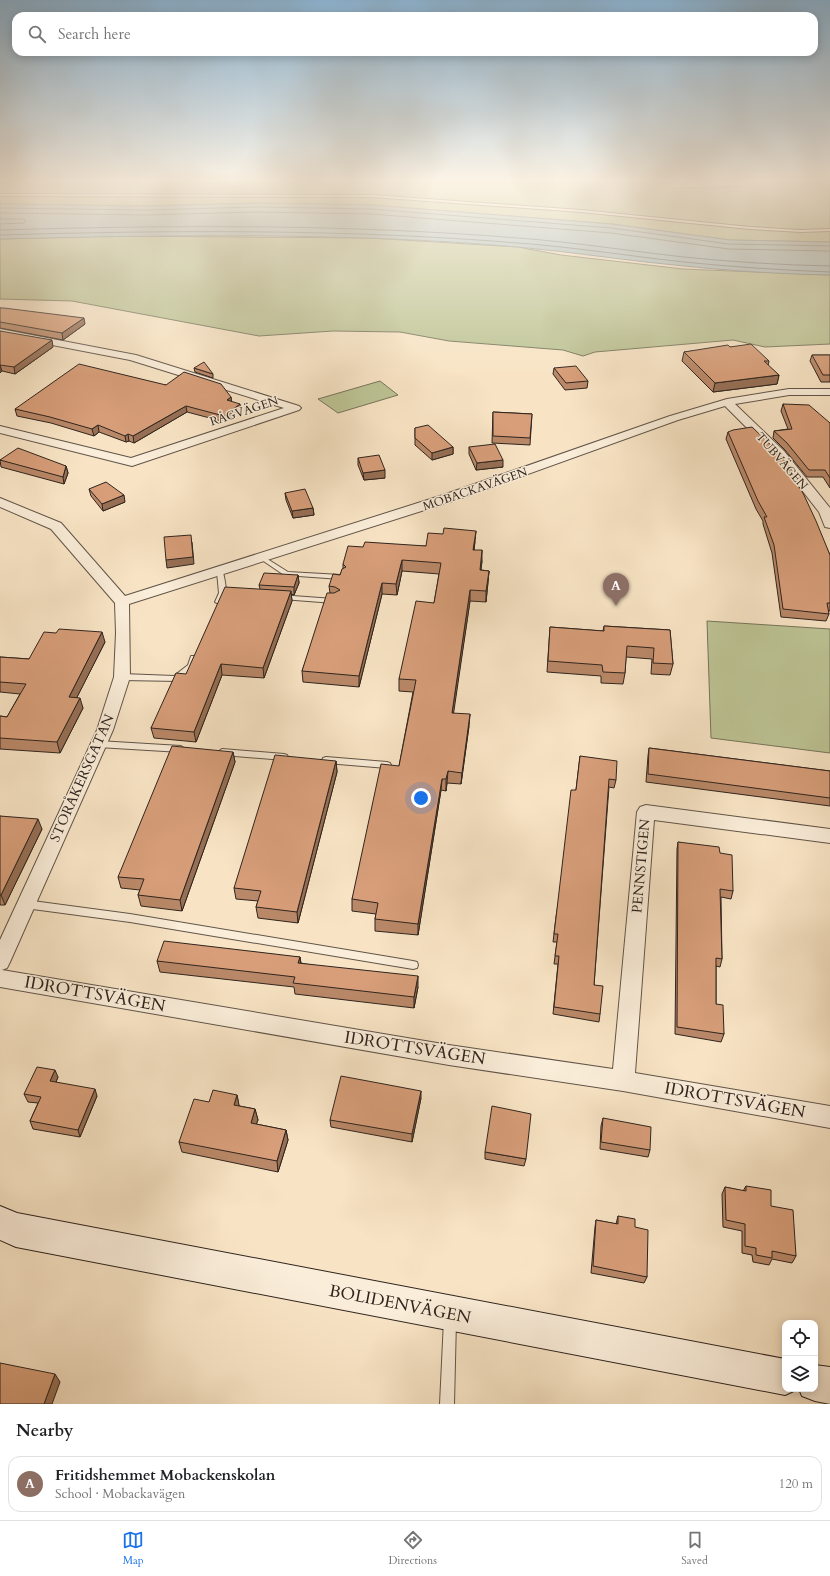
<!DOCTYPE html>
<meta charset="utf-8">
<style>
:root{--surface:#fff;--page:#f6f6f6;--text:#202124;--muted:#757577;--line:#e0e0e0;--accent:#1a73e8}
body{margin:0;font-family:Cardo,serif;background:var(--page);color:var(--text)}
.controls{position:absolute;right:12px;bottom:12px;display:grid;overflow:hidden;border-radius:8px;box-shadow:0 2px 10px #0003}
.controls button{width:36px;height:36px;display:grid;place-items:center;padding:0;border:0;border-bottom:1px solid var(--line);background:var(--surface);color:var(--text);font:20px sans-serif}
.you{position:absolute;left:421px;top:798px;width:14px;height:14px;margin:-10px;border:3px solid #fff;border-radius:50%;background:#1a73e8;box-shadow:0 0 0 6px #1a73e833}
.badge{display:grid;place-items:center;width:26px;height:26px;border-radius:50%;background:var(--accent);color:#fff;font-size:13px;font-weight:700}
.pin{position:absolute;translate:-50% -33px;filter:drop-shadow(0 1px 2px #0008)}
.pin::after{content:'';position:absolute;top:21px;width:14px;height:12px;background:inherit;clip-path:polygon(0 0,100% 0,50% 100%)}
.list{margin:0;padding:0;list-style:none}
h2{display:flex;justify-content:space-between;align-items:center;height:52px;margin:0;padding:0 16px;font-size:17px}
h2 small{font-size:13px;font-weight:400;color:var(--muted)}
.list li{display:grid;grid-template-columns:26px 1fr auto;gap:12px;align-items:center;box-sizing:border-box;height:56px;margin:0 8px 8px;padding:0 8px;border:1px solid var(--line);border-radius:12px}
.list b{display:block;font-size:15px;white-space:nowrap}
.list p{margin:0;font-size:13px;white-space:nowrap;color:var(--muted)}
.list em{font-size:13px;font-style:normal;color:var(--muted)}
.icon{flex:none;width:22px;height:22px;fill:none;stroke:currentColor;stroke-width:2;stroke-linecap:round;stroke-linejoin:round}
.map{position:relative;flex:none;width:830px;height:1404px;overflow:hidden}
.search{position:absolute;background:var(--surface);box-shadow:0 2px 10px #0003;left:12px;right:12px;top:12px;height:44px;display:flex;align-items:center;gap:10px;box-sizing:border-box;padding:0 14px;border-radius:12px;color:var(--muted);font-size:15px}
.sheet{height:116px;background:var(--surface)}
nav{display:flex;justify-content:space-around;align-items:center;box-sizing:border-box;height:56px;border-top:1px solid var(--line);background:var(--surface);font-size:11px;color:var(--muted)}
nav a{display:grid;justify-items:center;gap:2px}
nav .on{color:var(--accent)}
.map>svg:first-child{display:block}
.green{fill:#bdc495;stroke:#76745a}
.water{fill:#a3bbc0;stroke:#757f7f}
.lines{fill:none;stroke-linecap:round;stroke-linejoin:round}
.shore{stroke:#69706f;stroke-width:1}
.lane-casing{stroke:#615448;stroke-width:2}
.street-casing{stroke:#615448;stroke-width:2}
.secondary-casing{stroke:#2f241e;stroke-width:2}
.lane{fill:#faedd9;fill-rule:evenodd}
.street{fill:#faedd9;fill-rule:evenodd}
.secondary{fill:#faedd9;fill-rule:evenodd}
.wall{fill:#b98868;stroke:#2f241e}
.shaded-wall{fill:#966f55;stroke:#2f241e}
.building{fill:#d79e79;stroke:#2f241e}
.labels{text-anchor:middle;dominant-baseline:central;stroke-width:3;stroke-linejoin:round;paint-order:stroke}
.far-street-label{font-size:12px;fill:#2f241e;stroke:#faedd9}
.street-label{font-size:14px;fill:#2f241e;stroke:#faedd9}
.near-street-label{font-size:17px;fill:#2f241e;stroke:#faedd9}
</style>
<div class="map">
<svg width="830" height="1404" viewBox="0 0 830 1404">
<rect width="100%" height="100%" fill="#f8e4c5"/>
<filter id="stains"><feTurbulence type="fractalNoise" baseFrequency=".005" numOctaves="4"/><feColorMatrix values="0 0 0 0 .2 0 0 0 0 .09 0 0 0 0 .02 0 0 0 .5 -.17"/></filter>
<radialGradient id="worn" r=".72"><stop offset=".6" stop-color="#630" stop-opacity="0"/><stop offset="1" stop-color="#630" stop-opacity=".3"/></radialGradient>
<path class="green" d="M0,180H620L665,182L673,188L728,187L787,182L812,183L830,181V242L730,240L612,224L371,205L257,203L146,206L0,204Z
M111,236L370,238L518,247L561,255L683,269L830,275V344L765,347L733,340L595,352L583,356L563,350L449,341L400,332L333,331L259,336L72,301L0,299V239Z
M380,381L398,395L338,413L318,399Z
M707,621L830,629V753L711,738Z"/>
<path class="water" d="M257,203L371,205L612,224L730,240L830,242V275C781,274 733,271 684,266C629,261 573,252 518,247C347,232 171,235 0,239V204L146,206Z"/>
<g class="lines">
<path class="shore" d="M0,208L146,210L257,207L371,209L611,228L729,244L830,246
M0,213L146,215L257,212L371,214L611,233L729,249L830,251
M0,219H24L26,221L24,223L0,224
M0,230C172,225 346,224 518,238C573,242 629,251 684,257C733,262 781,265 830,266
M0,235C172,230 346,229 518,243C573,247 629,256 684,262C733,267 781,270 830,272"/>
<defs>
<path id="lane" d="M0,194L372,195L581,210L750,227L801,230L830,229V231L801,232L750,229L581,212L372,197L0,196Z
M261,555L288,572L341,575L345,577L341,579L284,575L259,558L258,557L259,556Z
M220,570L223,572C225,582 230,599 219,604L215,602L219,593L217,572Z
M279,595L334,599L338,601L334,603L282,599H279L278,597Z
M191,656H197L198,658L194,668L179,681L122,680L118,677L122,674L174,676L188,665Z
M98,741L181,746L185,749L181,752L98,747L94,744Z
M222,749L284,754L287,755L288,757L287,759L284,760L222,755L218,752Z
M326,757L387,762L390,763L391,765L390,767L387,768L326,763L323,762L322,760L323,758Z
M25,900L130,914L413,961L417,962L418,965L417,968L413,969L130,922L25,908L22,907L20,904L22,901Z
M450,1314L455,1315L456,1320L454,1404H440L444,1320L445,1315Z"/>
<path id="street" d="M0,329L136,355L299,406L301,408L299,410L132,466L0,433V426L131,458L284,408L130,360L0,335Z
M789,389H830V395H789L735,404L784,451L830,508V528L825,527L819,512L776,457L725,406L678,420L453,501L129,604L130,677L113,730L10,962L7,968L2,970L449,1045L613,1069L637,812L640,807L646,805L830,829V843L654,820L635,1073L830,1106V1128L623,1091L449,1065L0,987V940L97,730L114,677L116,633L115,603L51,529L0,507V498L61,523L125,596L443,495L670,416L727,399Z"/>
<path id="secondary" d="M0,1206L17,1213L785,1359V1389H798L785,1395L16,1247L0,1240Z
M815,1365L830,1367V1404L815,1401L802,1396L799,1389H815Z"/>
</defs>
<use href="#lane" class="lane-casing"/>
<use href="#street" class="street-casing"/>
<use href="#secondary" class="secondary-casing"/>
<use href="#lane" class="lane"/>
<use href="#street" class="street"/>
<use href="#secondary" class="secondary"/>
</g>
<path class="wall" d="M0,308L85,324L63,340L0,328Z
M0,331L53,347L15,374L2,371L0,373Z
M730,347L769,361L768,366L779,375L777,384L713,392L682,361L684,352Z
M812,355H830V382H821L810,361Z
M194,368L213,374V378L195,372Z
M554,368L588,381L587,388L565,390L553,374Z
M166,385L231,397V401L241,410L225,422L187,412L134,443L129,441L126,442L99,432L94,436L51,423L17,416L15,409Z
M783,404L830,423V488L823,477H807L785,450L773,438L774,431L788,429L781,411Z
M493,412L532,414L530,445L492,443Z
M415,428L453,447V454L432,460L415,445Z
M728,432L792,471L791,476L830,555V611H828L829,614L826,621L781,617L772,553L763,524V521L756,509L726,439Z
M469,447L503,467L476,470L469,454Z
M358,458L385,478L364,480L358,465Z
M0,460L66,466L68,473L64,484L1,467Z
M89,489L125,502L103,511L91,496Z
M285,493L313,508L314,515L293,518L286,500Z
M475,541L474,550L482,561L481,570L489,571L488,582L486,602L470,601L453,713L469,726L461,784L447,783L446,791L441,790L418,935L375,931V919L376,914L352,911V899L399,766L413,692L399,691V679L434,603L439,574L402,571L397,595L382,594L359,687L303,682L302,671L330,593L329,586L340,575L343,568V564L363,547L426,546Z
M298,575L299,583L294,595L291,594L292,601L264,678L222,675L196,742L154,738L151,728L186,674L260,589L259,585Z
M604,626L670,630L673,664L670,675L651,674L652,659L626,657L625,673L623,684L601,683V676L547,672L550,627L603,631Z
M105,642L77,697L83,708L60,753L0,749V716L7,717L20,694L0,692V657L29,659Z
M649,748L830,771V806L646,782L648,756Z
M233,752L235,762L182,911L141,906L138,895L140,890L121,888L118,877Z
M580,756L616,780L614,788L609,787L594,985L600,1014L599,1022L553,1014L558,964H554L557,942H553L556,917L576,790Z
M336,761L337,772L298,923L258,918L256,907L258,901L236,899L234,888Z
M0,816L42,829L5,905H0Z
M678,842L720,853L733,891L731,899L721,897L722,959L720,967L716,966V1004L724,1034L721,1042L675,1034L677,849Z
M300,957L301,963L418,987L414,1008L295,994L294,987L160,972L157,961Z
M58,1077L56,1082L97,1096L80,1137L33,1129L30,1121L38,1103L28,1102L24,1094Z
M237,1095L239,1106L255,1109L258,1120L256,1124L286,1130L288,1140L278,1172L182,1152L179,1142L209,1102Z
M421,1098L412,1142L331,1127L330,1120Z
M603,1118L650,1150L648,1157L600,1149L601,1126Z
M485,1152L526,1159L524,1166L485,1159Z
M746,1186L771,1206L796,1256L792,1263L772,1259L769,1265L753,1262L752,1255L742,1253V1231L723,1227L722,1194L725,1187L743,1191Z
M618,1216L635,1227L647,1277L644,1283L591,1273L595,1227L596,1220L616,1224Z"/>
<path class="shaded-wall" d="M84,318L85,324L63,340L62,333Z
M52,340L53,347L15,374L14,367Z
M0,365L2,371L0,373Z
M779,375L777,384L713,392L715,383Z
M231,397L232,404L227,400Z
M240,404L241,410L225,422L224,416Z
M186,406L187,412L134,443L133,436Z
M98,425L99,432L94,436L92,429Z
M128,434L129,441L126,442L125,436Z
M453,447V454L432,460V453Z
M503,460V467L476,470L477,463Z
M66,466L68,473L64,484L63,477Z
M385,470V478L364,480L363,473Z
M124,495L125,502L103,511L102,504Z
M313,508L314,515L293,518L292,511Z
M476,531L475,541L473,560V550Z
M192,542L194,564L167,568L166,560Z
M482,550V561L479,581L480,570Z
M402,560V571L397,595L396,584Z
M489,571L488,582L486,602V591Z
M298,575L299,583L294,595V587Z
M382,583V594L359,687V676Z
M470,590V601L452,724V713Z
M291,591L292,601L264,678L263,668Z
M102,632L105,642L72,707L69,697Z
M221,664L222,675L196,742L194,732Z
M80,698L83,708L60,753L57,742Z
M470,714L469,726L461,784L462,773Z
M233,752L235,762L182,911L180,900Z
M336,761L337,772L298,923L297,912Z
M448,771L447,783L446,791V779Z
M442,779L441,790L418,935V924Z
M38,819L42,829L5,905L1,895Z
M300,957L301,968L298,963Z
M418,976V987L414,1008V997Z
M55,1070L58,1077L53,1089L50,1081Z
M95,1089L97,1096L80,1137L78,1130Z
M421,1091V1098L412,1142V1134Z
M237,1095L239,1105L236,1115L234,1105Z
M255,1109L258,1120L253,1133L251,1123Z
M286,1130L288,1140L278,1172L277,1161Z
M55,1374L60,1382L52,1404H44Z"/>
<path class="building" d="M0,308H4L84,318L62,333L0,322Z
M0,331L52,340L14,367L0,365Z
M751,344L769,361H764L779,375L715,383L684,352L728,345L730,347Z
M812,355H830V375H823Z
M204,362L213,374L194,368Z
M79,364L166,385L184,372L221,384L231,397L227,400L240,404L224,416L186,406L133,436L128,434L125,436L98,425L92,429L50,417L15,409Z
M576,366L588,381L566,383L554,368Z
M783,404L809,405L830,423V478L825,470H809L787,443L774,431L792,429Z
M493,412L532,414L530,438L493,436Z
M428,425L453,447L432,453L415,438V428Z
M752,427L777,451L792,471H788L803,493L816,521L830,555V603H827L829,614L783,609L774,545L764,517H767L758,501L728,432L733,430Z
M495,444L503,460L477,463L469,447Z
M18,448L66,466L63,477L0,460Z
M379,455L385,470L363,473L358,458Z
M106,482L124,495L102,504L89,489Z
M305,489L313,508L292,511L285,493Z
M444,528L476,531L473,550H482L480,570L489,571L486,591L470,590L452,713L470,714L462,773L448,771L446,779H442L418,924L375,919L378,903L352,899L381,764L399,766L416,680L399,679L416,601L434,603L441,563L402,560L396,584L382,583L359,676L302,671L327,593H334L340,590L335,587L329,586L333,574L340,575L342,569L346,567L343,564L348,546L363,547L365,542L426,546L428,533L443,534Z
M191,535L193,557L166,560L164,537Z
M264,573L298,575L294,587L259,585Z
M225,587L291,591L263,668L221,664L194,732L151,728L176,673L186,674Z
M604,626L670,630L673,664L653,663L654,648L627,646L625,673L603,672L602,665L548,661L550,627L604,631Z
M59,629L102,632L69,697L80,698L57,742L0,738V716L7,717L26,684L0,682V657L29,659L44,632L56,633Z
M172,746L233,752L180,900L138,895L144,879L118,877Z
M649,748L830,771V798L648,774Z
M275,755L336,761L297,912L256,907L261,891L234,888Z
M580,756L617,761L616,780L609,779L594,985L603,986L600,1014L554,1007L559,956H555L558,934H554L557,909L571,790H576Z
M0,816L38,819L1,895H0Z
M678,842L719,847L720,853L732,855L733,891L720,889L722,959L716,958V1004L723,1005L724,1034L677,1027Z
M164,941L300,957L298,963L418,976L414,997L293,983L295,977L157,961Z
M37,1067L55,1070L50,1081L95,1089L78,1130L30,1121L41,1097L24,1094Z
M341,1076L421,1091L412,1134L330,1120Z
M213,1090L237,1095L234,1105L255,1109L251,1123L286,1130L277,1161L179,1142L194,1099L209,1102Z
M492,1106L531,1114L526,1159L485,1152Z
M603,1118L651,1127L650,1150L601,1142Z
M746,1186L771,1190V1206L793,1210L796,1256L772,1251V1258L756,1255V1248L745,1246V1224L726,1220L725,1187L746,1191Z
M618,1216L635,1219V1227L648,1230L647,1277L593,1266L596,1220L618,1224Z
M0,1363L55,1374L44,1404H0Z"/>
<linearGradient id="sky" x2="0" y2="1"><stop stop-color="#8cb7d8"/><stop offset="0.48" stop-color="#fcf3e5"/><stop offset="1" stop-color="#fcf3e5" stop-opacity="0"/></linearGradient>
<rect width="830" height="376" fill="url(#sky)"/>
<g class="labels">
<g class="far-street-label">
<text transform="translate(244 411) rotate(-18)">RÅGVÄGEN</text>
<text transform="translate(782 461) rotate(49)">TUBVÄGEN</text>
<text transform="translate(475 489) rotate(-19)">MOBACKAVÄGEN</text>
</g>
<g class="street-label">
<text transform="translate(82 778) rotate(-66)">STORÅKERSGATAN</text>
<text transform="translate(641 866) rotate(-85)">PENNSTIGEN</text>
</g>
<g class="near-street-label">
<text transform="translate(95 994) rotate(10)">IDROTTSVÄGEN</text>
<text transform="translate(415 1048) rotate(9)">IDROTTSVÄGEN</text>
<text transform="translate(735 1100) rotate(10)">IDROTTSVÄGEN</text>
<text transform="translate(400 1304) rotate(11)">BOLIDENVÄGEN</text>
</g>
</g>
<rect width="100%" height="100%" filter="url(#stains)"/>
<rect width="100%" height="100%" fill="url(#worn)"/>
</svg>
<div class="controls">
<button><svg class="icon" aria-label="locate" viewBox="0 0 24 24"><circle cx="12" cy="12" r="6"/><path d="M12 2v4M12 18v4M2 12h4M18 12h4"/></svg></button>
<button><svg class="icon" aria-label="layers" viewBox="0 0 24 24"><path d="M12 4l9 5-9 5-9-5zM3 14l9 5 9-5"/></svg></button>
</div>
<div class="you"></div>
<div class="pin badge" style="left:616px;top:606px;background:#8d6e63">A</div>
<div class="search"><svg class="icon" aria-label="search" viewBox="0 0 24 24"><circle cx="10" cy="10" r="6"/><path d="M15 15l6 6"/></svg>Search here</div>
</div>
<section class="sheet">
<h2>Nearby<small></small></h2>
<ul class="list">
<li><span class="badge" style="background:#8d6e63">A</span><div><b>Fritidshemmet Mobackenskolan</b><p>School · Mobackavägen</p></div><em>120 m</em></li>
</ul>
</section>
<nav>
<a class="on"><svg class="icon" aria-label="map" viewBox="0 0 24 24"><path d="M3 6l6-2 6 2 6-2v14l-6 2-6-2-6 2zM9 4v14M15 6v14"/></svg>Map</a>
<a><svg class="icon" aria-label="directions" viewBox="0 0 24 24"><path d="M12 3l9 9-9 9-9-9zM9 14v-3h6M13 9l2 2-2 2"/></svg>Directions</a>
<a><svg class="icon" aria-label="saved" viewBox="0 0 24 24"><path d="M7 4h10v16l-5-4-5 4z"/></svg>Saved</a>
</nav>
